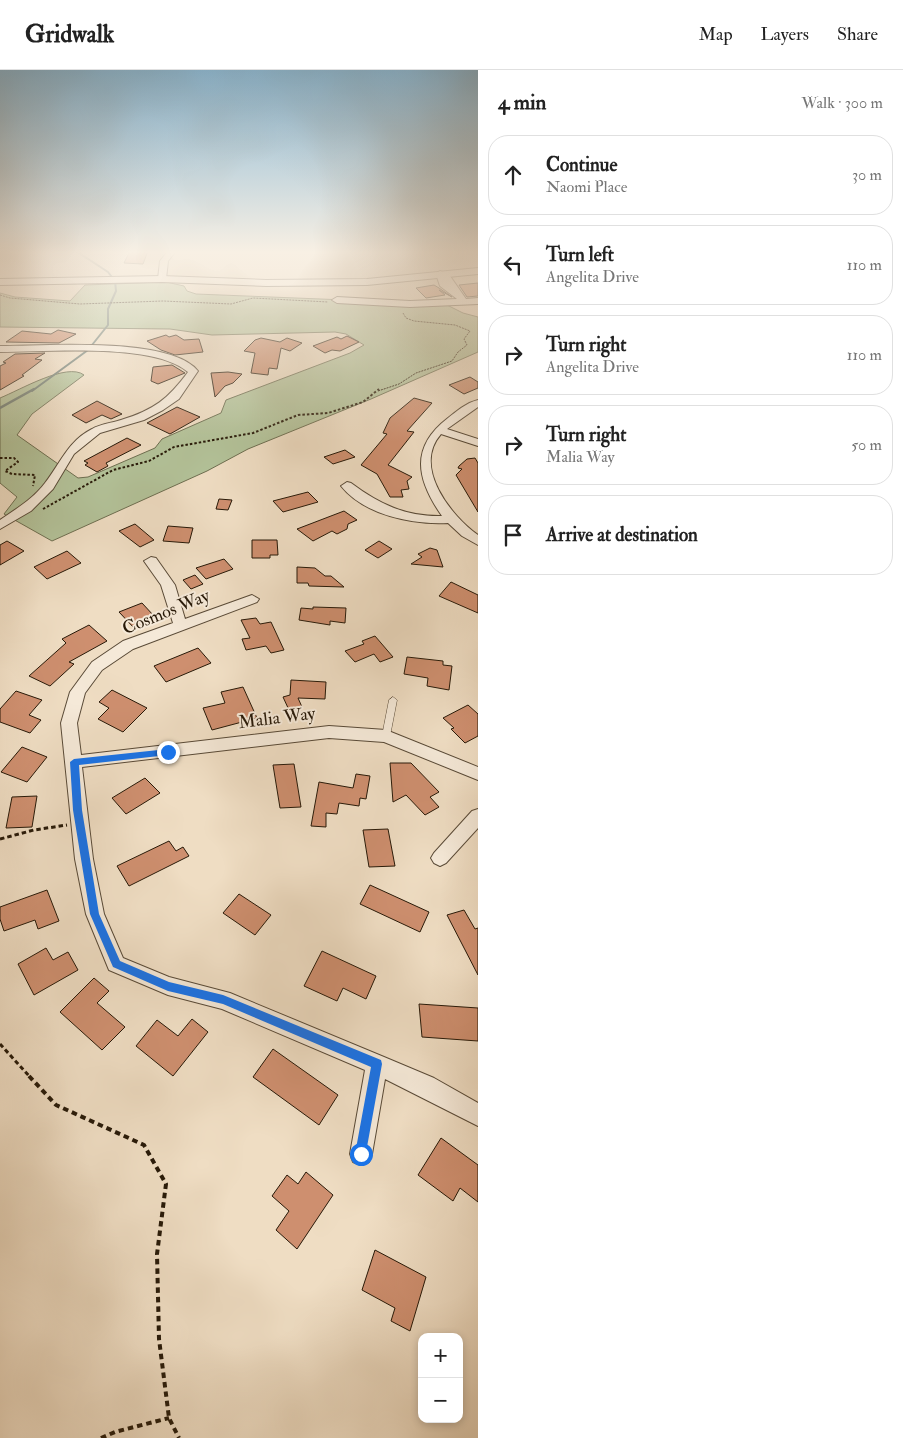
<!DOCTYPE html>
<meta charset="utf-8">
<style>
:root{--surface:#fff;--page:#f6f6f6;--text:#222;--muted:#767676;--line:#e0e0e0}
body{margin:0;font-family:"IM FELL Double Pica",serif;background:var(--page);color:var(--text)}
.controls{position:absolute;right:15px;bottom:15px;display:grid;overflow:hidden;border-radius:10px;box-shadow:0 2px 8px #0003}
.controls button{width:45px;height:45px;display:grid;place-items:center;padding:0;border:0;border-bottom:1px solid var(--line);background:var(--surface);color:var(--text);font:25px sans-serif}
.stop{position:absolute;width:15px;height:15px;margin:-11px;border:4px solid #1a73e8;border-radius:50%;background:#fff}
.stop.end{background:#1a73e8;border-color:#fff;box-shadow:0 1px 5px #0008}
.list{margin:0;padding:0;list-style:none}
h2{display:flex;justify-content:space-between;align-items:center;height:65px;margin:0;padding:0 20px;font-size:21px}
h2 small{font-size:16px;font-weight:400;color:var(--muted)}
.list li{display:grid;grid-template-columns:32px 1fr auto;gap:15px;align-items:center;box-sizing:border-box;height:80px;margin:0 10px 10px;padding:0 10px;border:1px solid var(--line);border-radius:20px}
.list b{display:block;font-size:19px;white-space:nowrap}
.list p{margin:0;font-size:16px;white-space:nowrap;color:var(--muted)}
.list em{font-size:16px;font-style:normal;color:var(--muted)}
.icon{flex:none;width:28px;height:28px;fill:none;stroke:currentColor;stroke-width:2;stroke-linecap:round;stroke-linejoin:round}
.map{position:relative;flex:none;width:478px;height:1368px;overflow:hidden}
header{display:flex;align-items:center;gap:30px;box-sizing:border-box;height:70px;padding:0 25px;background:var(--surface);border-bottom:1px solid var(--line)}
header strong{font-size:24px}
nav{display:flex;gap:28px;margin-inline-start:auto;font-size:18px}
main{display:flex}
aside{flex:1;background:var(--surface)}
.map>svg:first-child{display:block}
.green{fill:#b3c299;stroke:#6d6e50}
.lines{fill:none;stroke-linecap:round;stroke-linejoin:round}
.stream-far1{stroke:#6c7a70;stroke-width:2}
.stream{stroke:#6c7a70;stroke-width:2.5}
.building{fill:#ce8f6f;stroke:#271908}
.service-casing{stroke:#594a37;stroke-width:1}
.minor-casing{stroke:#594a37;stroke-width:2}
.tertiary-casing{stroke:#594a37;stroke-width:2}
.path-far3{stroke:#271908;stroke-width:1;stroke-dasharray:2 1;stroke-linecap:butt}
.path-far2{stroke:#271908;stroke-width:2;stroke-dasharray:2.5 2;stroke-linecap:butt}
.path-far1{stroke:#271908;stroke-width:3;stroke-dasharray:4.5 3;stroke-linecap:butt}
.path{stroke:#271908;stroke-width:4;stroke-dasharray:5.5 4;stroke-linecap:butt}
.service{fill:#f5e9d8;fill-rule:evenodd}
.minor{fill:#f5e9d8;fill-rule:evenodd}
.tertiary{fill:#f5e9d8;fill-rule:evenodd}
.route{fill:#1a73e8}
.labels{text-anchor:middle;dominant-baseline:central;stroke-width:4;stroke-linejoin:round;paint-order:stroke}
.street-label{font-size:18px;fill:#271908;stroke:#f5e9d8}
</style>
<header>
<strong>Gridwalk</strong>
<nav><a>Map</a><a>Layers</a><a>Share</a></nav>
</header>
<main>
<div class="map">
<svg width="478" height="1368" viewBox="0 0 478 1368">
<rect width="100%" height="100%" fill="#efddc3"/>
<filter id="stains"><feTurbulence type="fractalNoise" baseFrequency=".004" numOctaves="4"/><feColorMatrix values="0 0 0 0 .2 0 0 0 0 .09 0 0 0 0 .02 0 0 0 .5 -.17"/></filter>
<radialGradient id="worn" r=".72"><stop offset=".6" stop-color="#630" stop-opacity="0"/><stop offset="1" stop-color="#630" stop-opacity=".3"/></radialGradient>
<path class="green" d="M166,212L184,216L187,221L196,224L445,234L463,243L478,247V282L371,329L248,379L207,401L52,471L4,444L17,427L0,413V328C20,320 67,292 84,305L32,344L17,365L78,408L88,407L155,378L162,369L221,343L226,330L350,283L364,275L346,264L335,262L212,265L170,259L0,257V223L15,227L70,231L85,215Z"/>
<g class="lines">
<path class="stream-far1" d="M32,321L88,280L108,255V239L116,221L115,211L108,202L76,181"/>
<path class="stream" d="M0,338L34,319"/>
</g>
<path class="building" d="M130,181H148L143,194L124,193Z
M478,213V226L467,227L459,215Z
M434,215L439,218L452,227L439,220L445,225L426,228L416,218Z
M58,260L76,264L59,273L6,272L22,261L51,264Z
M166,265L169,267L176,265L184,270L199,269L203,282L175,285L161,280L147,271Z
M347,266L359,272L340,281L332,280L325,283L313,276L337,267L341,269Z
M261,268L280,272L287,268L302,273L290,281L281,278L277,299L269,298L268,305L251,303L255,283L244,281L255,270Z
M45,283L35,289L42,290L22,305L24,306L0,320V296L6,293L3,292L15,284Z
M172,295L185,303L158,314L151,311L153,297Z
M228,302L242,304L233,313L225,316L215,327L211,303Z
M470,307L478,312V318L464,324L449,315Z
M414,328L432,333L407,361L414,362L388,395L412,407L407,411L409,419L401,420L403,427H390L377,404L361,395L387,364L383,363L390,348Z
M97,331L122,344L111,349L102,345L86,353L72,345Z
M177,337L200,347L170,364L147,353Z
M127,368L141,375L106,393L108,396L97,402L85,395L88,393L84,391Z
M345,380L355,387L333,394L324,387Z
M475,388L478,393V442L456,405L462,399L458,398L459,396L467,389Z
M308,422L318,432L283,442L273,431Z
M219,429L232,430L228,440L216,439Z
M344,441L357,450L348,454L347,459L337,464L332,461L313,471L297,459Z
M135,454L154,470L140,477L119,461Z
M168,456L193,458L189,473L163,471Z
M252,470H277L278,485H270V488H252Z
M7,471L24,481L0,495V475Z
M379,471L392,479L378,488L365,480Z
M430,478L437,480L443,497L411,494L422,487L418,484Z
M67,481L81,493L47,509L34,497Z
M224,489L233,499L206,509L196,498Z
M297,497L315,498L325,506H331L344,517L309,516L308,513H297Z
M195,505L203,514L191,519L183,510Z
M451,512L478,525V543L439,526Z
M142,533L154,546L144,551L146,554L135,559L119,542Z
M313,537L346,538L345,553L330,551V555L299,550L301,538L313,539Z
M256,548L260,554L271,552L284,580L271,583L266,576L246,580L242,569L250,568L241,550Z
M89,555L107,571L69,592L74,594L50,616L29,606L66,573L62,569Z
M375,566L393,587L380,592L374,584L355,592L345,581L364,574L362,571Z
M198,578L211,593L166,612L154,596Z
M407,587L443,591V595L452,596L449,620L427,616L428,608L404,604Z
M291,610L326,612L325,629L298,628L302,637L289,640L283,627L290,625Z
M243,617L257,648L212,660L203,638L225,633L221,622Z
M112,620L147,638L123,662L98,649L109,638L99,632Z
M16,621L42,630L29,645L41,650L30,663L0,652V639Z
M468,635L478,644V666L465,673L451,659L454,658L443,648Z
M22,677L47,687L27,712L1,702Z
M390,693H411L439,722L430,727L439,737L425,745L406,725L393,732Z
M294,694L301,737L280,738L273,695Z
M356,704L370,706L366,729L360,728L359,736L339,733L337,744L326,743V757L311,756L319,712L353,718Z
M145,708L160,723L126,744L112,728Z
M37,726L32,757L6,758L12,727Z
M388,759L395,796L369,797L363,760Z
M169,771L176,781L183,777L189,786L129,816L117,796Z
M370,815L429,842L420,862L360,834Z
M47,820L59,851L38,859L35,850L4,861L0,849V837Z
M239,824L271,845L255,865L223,843Z
M464,840L475,859L478,858V905L447,845Z
M46,878L53,890L68,882L78,900L34,925L18,894Z
M322,881L376,906L366,929L343,918L337,931L304,916Z
M94,908L109,921L97,933L125,957L102,980L60,942Z
M419,934L478,938V971L422,967Z
M192,949L208,962L173,1006L136,976L157,950L178,966Z
M273,979L338,1025L319,1055L253,1007Z
M441,1068L478,1095V1132L460,1118L453,1131L418,1105Z
M306,1102L333,1125L297,1179L276,1160L289,1141L272,1126L287,1105L298,1114Z
M375,1180L426,1207L410,1261L391,1251L395,1238L362,1220Z"/>
<g class="lines">
<defs>
<path id="service" d="M393,627L397,630L390,666L386,669L382,666L389,630Z"/>
<path id="minor" d="M168,181H176L168,191L166,209L162,212L158,209L160,191Z
M440,201L450,206L466,229L478,228V234L410,237L337,233L332,230L337,227L410,231L457,229L440,216L436,204Z
M0,276C44,276 170,266 198,301L179,329L163,340L144,350L100,363L74,384L53,419L31,441L0,459V450C16,439 33,429 45,413C60,394 68,371 92,359C100,354 112,353 121,350C154,340 168,329 188,302C154,272 45,282 0,282Z
M478,330V337L447,359L478,369V376L441,364C412,397 451,446 478,465V475L462,466L448,453C413,455 364,445 341,416L347,412L351,413C379,434 406,447 442,446C416,409 410,377 448,348C457,341 466,333 478,330Z
M151,487L156,488L175,515L185,549L252,525L259,529L257,532L133,579L102,600L85,623L77,653L81,685L329,656L386,660L478,697V710L384,672L329,668L82,697L93,789L104,844L123,888L169,907L230,923L384,987L434,1008L478,1033V1056L385,1009L372,1084L369,1092L361,1095L353,1092L350,1084L365,1000L222,939L168,925L109,900L86,844L75,789L61,653L70,622L92,592L123,571L173,553L161,515L144,491Z
M478,739V758L446,793L440,796L434,793L431,788L434,783L472,741Z"/>
<path id="tertiary" d="M478,198V204L367,215L266,216L162,212L0,215V209L162,206L266,210L367,209Z"/>
</defs>
<use href="#service" class="service-casing"/>
<use href="#minor" class="minor-casing"/>
<use href="#tertiary" class="tertiary-casing"/>
<path class="path-far3" d="M0,225L10,228L80,234L163,231L231,234L253,228L328,232
M378,321L399,314L416,303L452,291L458,282L467,275L464,269L470,261L455,255L414,251L406,248L403,243"/>
<path class="path-far2" d="M0,388H14L18,392L5,401L12,404L35,405L33,416
M43,439L113,400L149,391L174,377L253,363L298,345L328,343L363,332L379,319"/>
<path class="path-far1" d="M0,769L34,760L67,755
M0,974L30,1007"/>
<path class="path" d="M29,1006L56,1035L144,1075L166,1114L157,1184L159,1269L169,1348L179,1368
M101,1368L115,1362L169,1348"/>
<use href="#service" class="service"/>
<use href="#minor" class="minor"/>
<use href="#tertiary" class="tertiary"/>
</g>
<linearGradient id="sky" x2="0" y2="1"><stop stop-color="#89b7d4"/><stop offset="0.49" stop-color="#f8f0e4"/><stop offset="1" stop-color="#f8f0e4" stop-opacity="0"/></linearGradient>
<rect width="478" height="372" fill="url(#sky)"/>
<path class="route" d="M168,679L172,682L168,685L79,695L82,740L99,844L120,891L169,912L223,925L381,990L382,994L365,1088L361,1090L355,1084L371,997L223,934L168,921L113,897L90,844L73,740L70,692L74,689Z"/>
<g class="labels">
<g class="street-label">
<text transform="translate(166 542) rotate(-22)">Cosmos Way</text>
<text transform="translate(277 648) rotate(-7)">Malia Way</text>
</g>
</g>
<rect width="100%" height="100%" filter="url(#stains)"/>
<rect width="100%" height="100%" fill="url(#worn)"/>
</svg>
<div class="controls">
<button>+</button>
<button>−</button>
</div>
<div class="stop" style="left:361px;top:1084px"></div>
<div class="stop end" style="left:168px;top:682px"></div>
</div>
<aside>
<h2>4 min<small>Walk · 300 m</small></h2>
<ul class="list">
<li><svg class="icon" aria-label="ahead" viewBox="0 0 24 24"><path d="M12 20V5M6 11l6-6 6 6"/></svg><div><b>Continue</b><p>Naomi Place</p></div><em>30 m</em></li>
<li><svg class="icon" aria-label="left" viewBox="0 0 24 24"><path d="M17 20v-9H6M10 6l-5 5 5 5"/></svg><div><b>Turn left</b><p>Angelita Drive</p></div><em>110 m</em></li>
<li><svg class="icon" aria-label="right" viewBox="0 0 24 24"><path d="M7 20v-9h11M14 6l5 5-5 5"/></svg><div><b>Turn right</b><p>Angelita Drive</p></div><em>110 m</em></li>
<li><svg class="icon" aria-label="right" viewBox="0 0 24 24"><path d="M7 20v-9h11M14 6l5 5-5 5"/></svg><div><b>Turn right</b><p>Malia Way</p></div><em>50 m</em></li>
<li><svg class="icon" aria-label="arrive" viewBox="0 0 24 24"><path d="M6 21V4h12l-3 4 3 4H6"/></svg><div><b>Arrive at destination</b></div></li>
</ul>
</aside>
</main>
